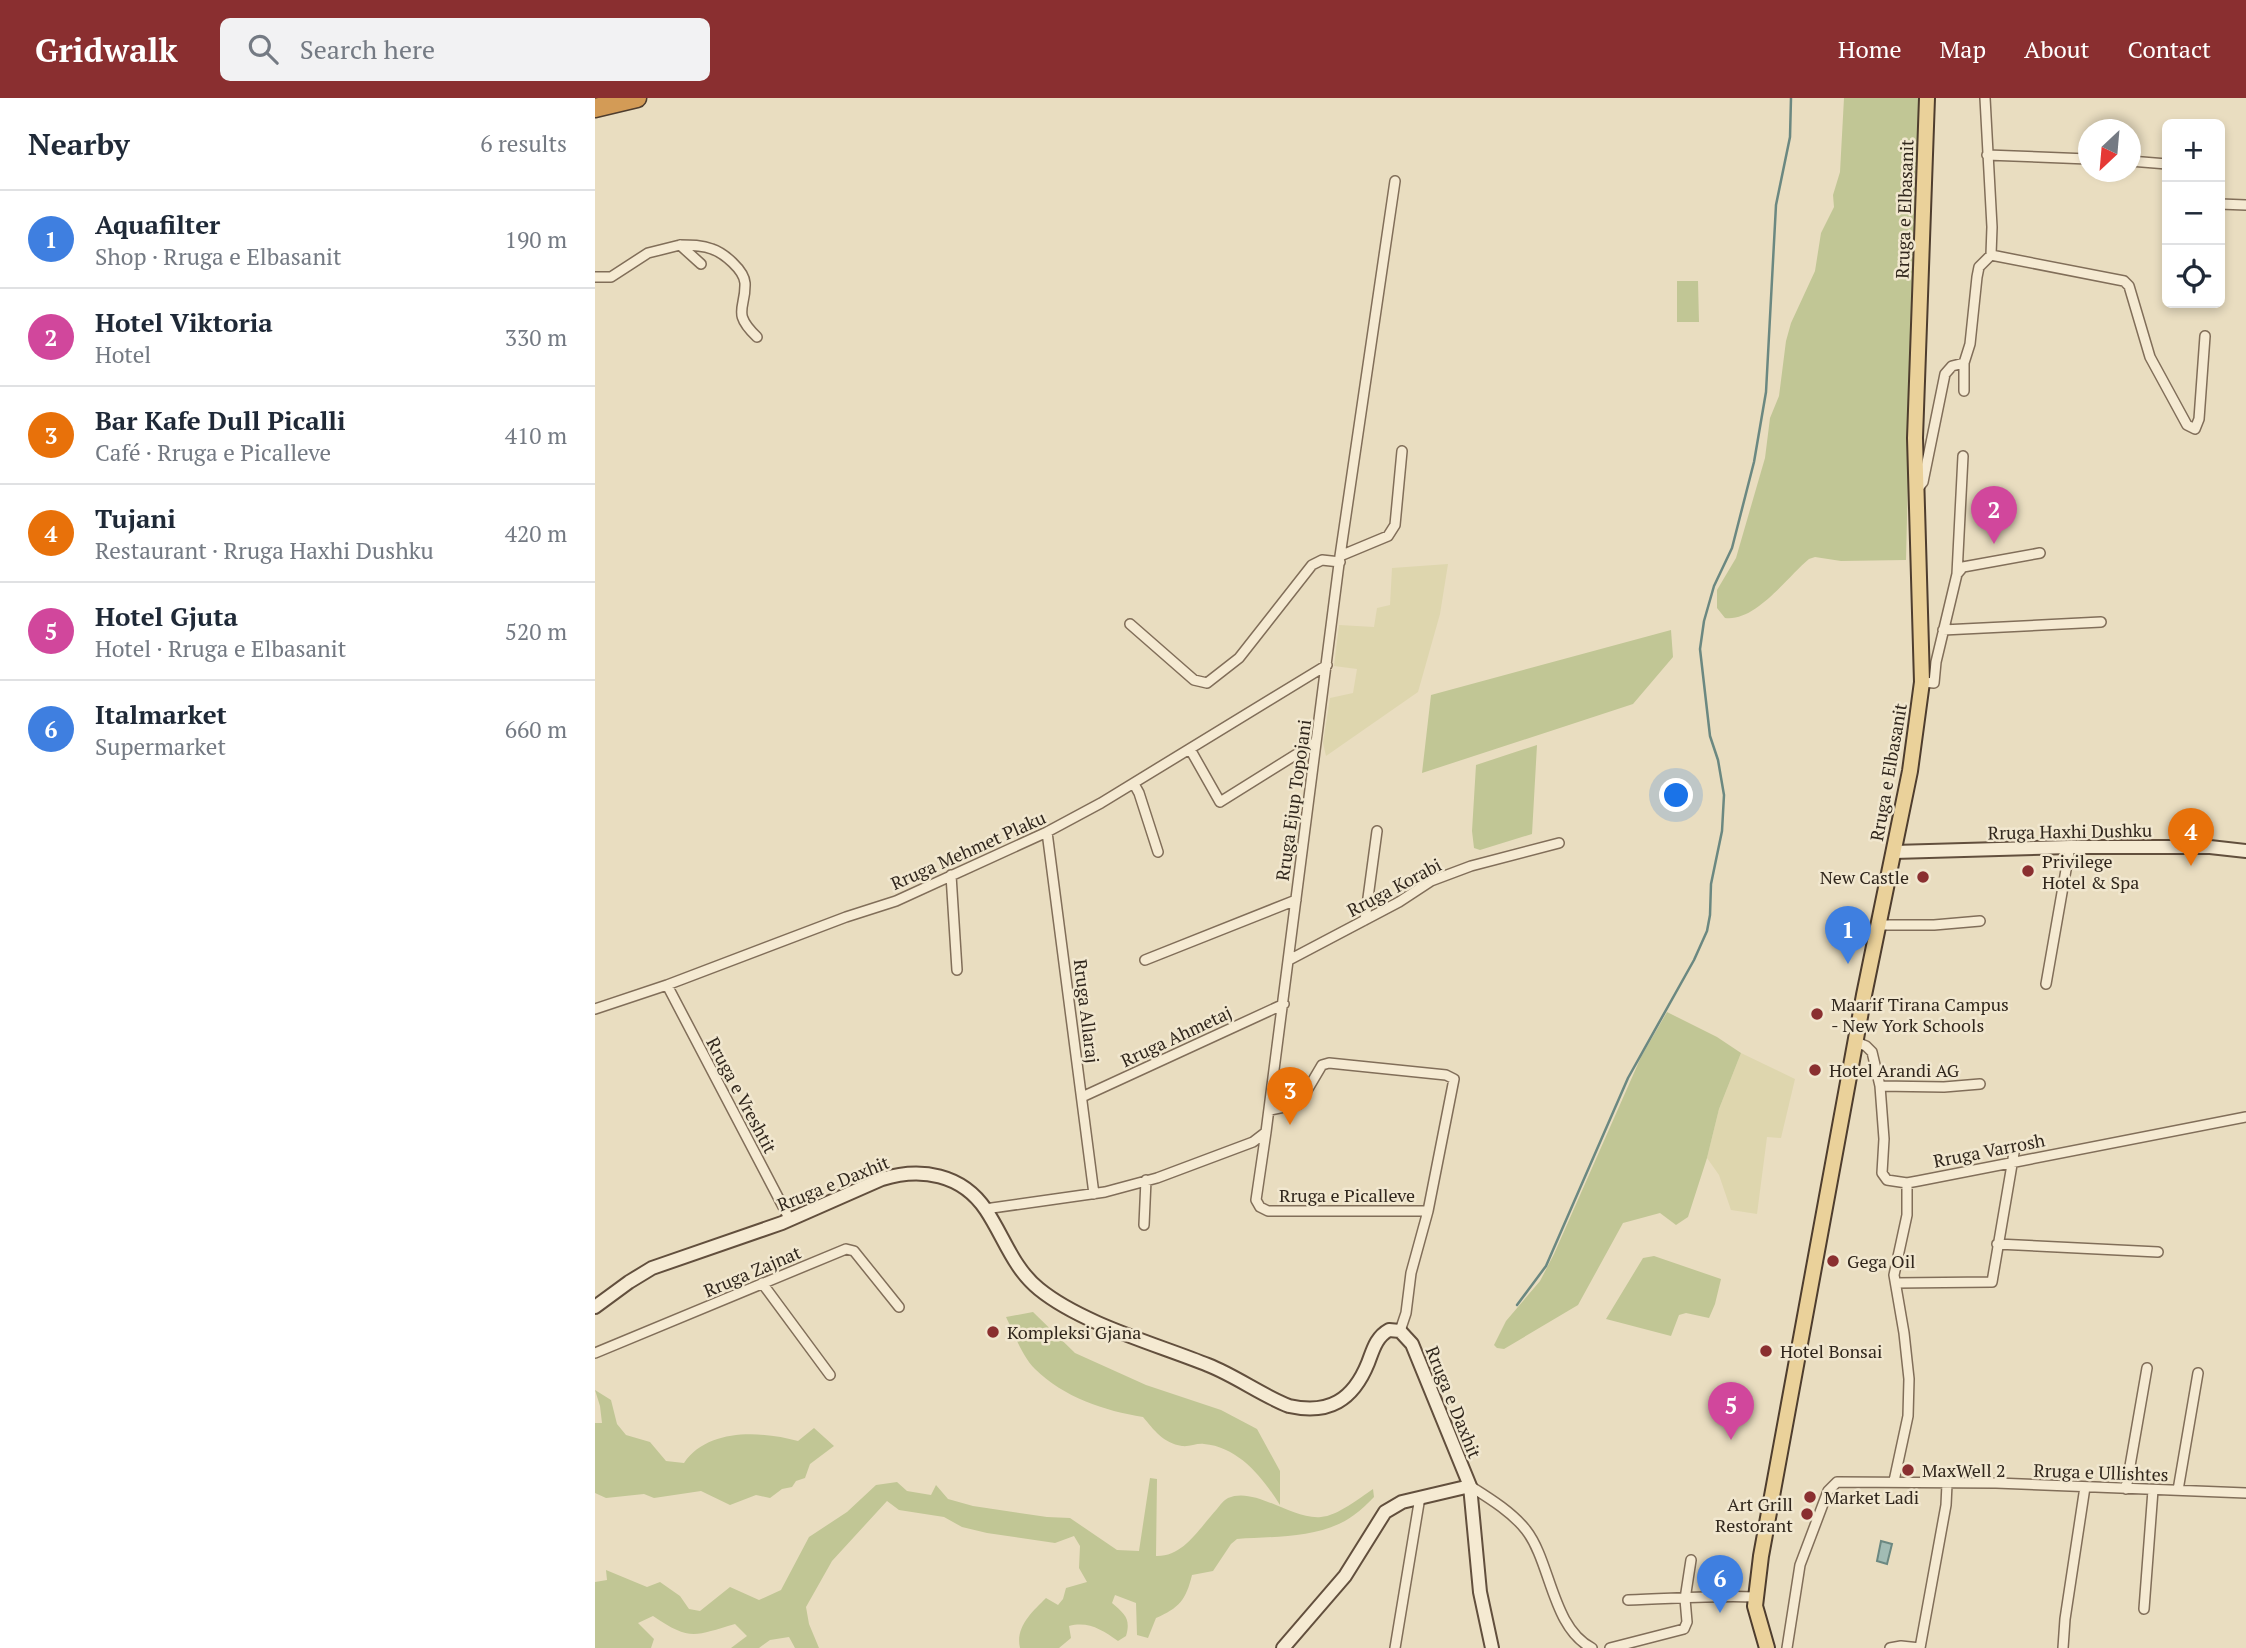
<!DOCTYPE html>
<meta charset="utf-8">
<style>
:root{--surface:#fff;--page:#f2f2f3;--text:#1f2937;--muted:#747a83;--line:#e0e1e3;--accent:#8a2f30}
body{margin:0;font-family:"PT Serif",serif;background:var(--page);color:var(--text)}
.controls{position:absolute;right:21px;top:21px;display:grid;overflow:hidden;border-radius:10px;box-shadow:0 4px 10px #0003}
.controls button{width:63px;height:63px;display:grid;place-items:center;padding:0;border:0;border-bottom:2px solid var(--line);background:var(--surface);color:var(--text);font:35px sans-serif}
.compass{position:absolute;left:1483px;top:21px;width:63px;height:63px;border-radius:50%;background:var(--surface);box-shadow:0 4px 10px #0003;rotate:206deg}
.you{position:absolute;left:1082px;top:698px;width:24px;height:24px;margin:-18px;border:5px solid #fff;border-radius:50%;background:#1a73e8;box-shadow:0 0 0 10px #1a73e833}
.badge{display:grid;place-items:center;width:46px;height:46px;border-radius:50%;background:var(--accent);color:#fff;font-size:23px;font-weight:700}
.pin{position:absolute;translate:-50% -58px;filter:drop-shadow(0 2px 4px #0008)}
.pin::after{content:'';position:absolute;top:37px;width:24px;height:21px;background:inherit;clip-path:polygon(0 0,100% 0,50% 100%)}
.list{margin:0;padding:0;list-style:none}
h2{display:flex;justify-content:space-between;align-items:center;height:91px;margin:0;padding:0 28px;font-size:30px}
h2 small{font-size:23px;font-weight:400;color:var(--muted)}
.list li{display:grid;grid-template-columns:46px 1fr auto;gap:21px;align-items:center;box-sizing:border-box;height:98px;padding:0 28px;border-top:2px solid var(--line)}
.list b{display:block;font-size:26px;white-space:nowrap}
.list p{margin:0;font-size:23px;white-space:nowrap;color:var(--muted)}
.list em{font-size:23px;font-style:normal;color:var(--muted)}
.icon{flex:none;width:38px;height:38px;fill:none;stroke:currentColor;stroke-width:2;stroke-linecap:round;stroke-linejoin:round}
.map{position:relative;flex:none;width:1651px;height:1550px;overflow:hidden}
header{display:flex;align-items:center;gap:42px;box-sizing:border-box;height:98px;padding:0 35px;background:var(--accent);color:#fff}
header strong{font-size:33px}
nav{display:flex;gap:38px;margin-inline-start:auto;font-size:24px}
.search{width:490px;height:63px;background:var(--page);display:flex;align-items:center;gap:18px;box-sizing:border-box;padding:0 24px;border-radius:10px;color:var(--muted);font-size:26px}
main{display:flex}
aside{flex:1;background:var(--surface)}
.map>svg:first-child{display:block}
.farmland{fill:#ded6ae}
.green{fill:#c1c695}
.water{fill:#a2bcb4;stroke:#6b8881;stroke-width:2}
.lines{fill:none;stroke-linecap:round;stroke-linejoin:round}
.stream{stroke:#6b8881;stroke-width:2.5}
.street-casing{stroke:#816e59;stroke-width:12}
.secondary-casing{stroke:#624f3d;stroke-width:16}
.primary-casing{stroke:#4e3d2e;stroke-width:18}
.highway-casing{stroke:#4e3d2e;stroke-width:21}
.street{stroke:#f5ead2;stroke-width:9}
.secondary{stroke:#f5ead2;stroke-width:12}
.primary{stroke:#ead19a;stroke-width:14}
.highway{stroke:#d39b56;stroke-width:18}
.poi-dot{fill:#8a2f30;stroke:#f1e7cf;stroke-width:2.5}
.labels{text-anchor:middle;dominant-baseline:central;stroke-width:5;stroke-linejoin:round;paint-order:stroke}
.street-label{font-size:18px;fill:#31271d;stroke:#f1e7cf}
.poi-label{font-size:18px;fill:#31271d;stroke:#f1e7cf;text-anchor:start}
</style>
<header>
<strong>Gridwalk</strong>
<div class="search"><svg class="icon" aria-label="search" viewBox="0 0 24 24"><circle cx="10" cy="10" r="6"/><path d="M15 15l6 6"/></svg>Search here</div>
<nav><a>Home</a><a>Map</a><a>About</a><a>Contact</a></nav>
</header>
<main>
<aside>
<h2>Nearby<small>6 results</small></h2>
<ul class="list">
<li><span class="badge" style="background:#3f7fe0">1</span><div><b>Aquafilter</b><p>Shop · Rruga e Elbasanit</p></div><em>190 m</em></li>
<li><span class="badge" style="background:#d1479c">2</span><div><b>Hotel Viktoria</b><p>Hotel</p></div><em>330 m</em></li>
<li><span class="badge" style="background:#e8710a">3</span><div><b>Bar Kafe Dull Picalli</b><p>Café · Rruga e Picalleve</p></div><em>410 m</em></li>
<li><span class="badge" style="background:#e8710a">4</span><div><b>Tujani</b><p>Restaurant · Rruga Haxhi Dushku</p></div><em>420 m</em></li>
<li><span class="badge" style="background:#d1479c">5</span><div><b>Hotel Gjuta</b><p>Hotel · Rruga e Elbasanit</p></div><em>520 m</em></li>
<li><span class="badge" style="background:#3f7fe0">6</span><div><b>Italmarket</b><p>Supermarket</p></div><em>660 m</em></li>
</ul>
</aside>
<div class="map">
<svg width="1651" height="1550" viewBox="0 0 1651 1550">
<rect width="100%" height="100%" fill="#e9ddc0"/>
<path class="farmland" d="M853,466L845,516L823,594L731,658L728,645L735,600L758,595L762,571L739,568L744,527L779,529L782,510L795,507L797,470Z
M1146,955L1200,981L1186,1040L1172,1039L1162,1116L1136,1112L1124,1077L1112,1060L1124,1011Z"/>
<path class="green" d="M1249,0H1327L1314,338L1311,462L1246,463L1220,459L1214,461C1192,479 1161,524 1130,520L1122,510V492L1141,460L1170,360L1175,320L1184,298L1191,243L1196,225L1220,173L1226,135L1239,109L1238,97L1245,74Z
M1082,183H1103L1104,224H1082Z
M1076,532L1078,559L1038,606L827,675L836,597Z
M942,647L937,736L885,752L879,750L877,733L881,667Z
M1072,914L1122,939L1146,955L1124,1011L1112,1060L1093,1119L1081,1127L1065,1115L1028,1125L983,1207L909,1251L902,1250L899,1247L911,1223L945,1183L959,1156L1046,959Z
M1059,1158L1126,1181L1120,1206L1114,1220L1091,1215L1084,1217L1076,1238L1011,1221L1048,1160Z
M438,1214L480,1255L551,1287L626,1312L662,1331L685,1373V1407C668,1380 644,1349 609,1346C602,1345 594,1349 587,1348C568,1345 559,1332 548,1319C510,1313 468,1299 440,1271C427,1258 419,1235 411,1219Z
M0,1292L16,1302L22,1326L31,1337L55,1344L71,1363L89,1365C113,1330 166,1333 203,1343L219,1330L239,1348L215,1366L210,1380L201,1383L197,1389L187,1391L175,1400L161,1397L135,1407L106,1393L59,1400L49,1396L11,1400L0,1395V1325H7L5,1308Z
M555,1380L562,1381L561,1458C589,1459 605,1429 622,1411C625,1407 629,1402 633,1400C660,1388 697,1422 726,1419C742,1418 765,1400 778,1391L779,1399C773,1405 766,1412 759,1417C727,1441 679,1438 642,1441L636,1446L618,1473L597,1477C591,1502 584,1510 561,1520L553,1540L542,1537L541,1505L520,1497L517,1505C530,1516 536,1521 531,1538L523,1543C507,1532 494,1523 474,1528L476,1540L464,1550H425C420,1529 437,1514 451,1500L463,1507L468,1501L471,1490L492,1484L484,1470L485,1448L479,1438L460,1445L392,1435L367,1429L349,1419L304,1412L292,1403L237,1463L211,1509L214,1526L224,1550H200L194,1539L175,1542L164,1550H136L152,1538L140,1526C99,1538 95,1543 58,1518L43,1525L59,1541L56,1550H0V1484L12,1482L11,1472L52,1489L65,1484L85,1498L94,1511L105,1513L135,1489L164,1502L186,1492L214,1439L252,1414L281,1387L302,1384L312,1393L336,1397L341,1387L353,1401L378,1408L452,1419L475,1420L522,1452L544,1453Z"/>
<path class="water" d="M1286,1443L1297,1446L1292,1466L1282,1463Z"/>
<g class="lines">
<path class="stream" d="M922,1207L951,1168L1033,980L1099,862L1112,833L1115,817L1116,786L1127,733L1129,697L1123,662L1115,638L1105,551L1109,523L1119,488L1137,450L1159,364L1171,294L1181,107L1195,39L1196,0"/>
<defs>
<path id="street" d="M1392,57L1493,61
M1535,63L1572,66
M1625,106L1651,107
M85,147C96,147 107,147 117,151C129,155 149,172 150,185C151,211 136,214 162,239
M1396,157L1529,183L1534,188L1555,259L1592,327L1600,331L1604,321L1610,238
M0,179H16L53,155L85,147L106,166
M1369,293V265L1375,246L1382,179L1384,169L1396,157L1397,129L1390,0
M1321,393L1328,384L1350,276L1357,268L1369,265
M745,458L793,438L800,427L807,353
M1362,476L1368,358
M535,526L599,582L612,585L644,560L717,467L727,462L745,464
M1348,532L1506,524
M1327,584L1339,585L1341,564L1362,476L1368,469L1445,455
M595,651L625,704L721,644
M539,686L544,695L563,754
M452,734L499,1096
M356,777L362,872
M770,822L782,733
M1284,827H1339L1385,823
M550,862L701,802
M694,862L804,804L836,783L876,768L964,745
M1451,886L1475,749
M72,887L195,1122
M0,911L72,887L251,819L301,803L452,734L506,705L732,567
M1261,944L1271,948L1277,954L1285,988L1289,1041L1287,1075L1292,1082L1312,1085L1323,1083L1651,1019
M1285,988L1349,989L1385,986
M487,999L689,906
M675,1012L704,1006L727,967L734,965L851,977L859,981L833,1113L816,1175L811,1215L805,1233
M671,1034L661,1102L665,1109L673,1113H833
M390,1111L510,1094L562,1080L658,1044L671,1034L745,458L800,83
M549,1127L551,1082
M1402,1146L1563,1154
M167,1185L235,1277
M1301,1185L1397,1184L1420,1049
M0,1255L251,1151L259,1153L304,1209
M1299,1383L1313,1318L1314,1281L1309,1235L1299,1177L1312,1117V1085
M875,1388C894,1400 917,1414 931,1432C956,1464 957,1530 997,1550
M1531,1391L1552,1270
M1583,1392L1603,1275
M1033,1502C1076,1501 1118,1497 1160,1499
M1549,1511L1558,1392
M800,1550L825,1399
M1015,1550L1089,1531L1092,1524L1090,1501L1096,1462
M1192,1550L1205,1467L1233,1393L1242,1384L1401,1385L1651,1395
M1295,1550L1306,1548L1325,1550L1351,1407L1352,1386
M1468,1550L1470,1521L1490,1389"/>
<path id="secondary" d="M1299,754L1475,749H1615L1651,753
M0,1209L34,1184L57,1170L187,1125L287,1081C326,1069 367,1076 391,1112C409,1139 418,1170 444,1191C487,1226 561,1246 613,1267C641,1278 666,1297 694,1308C734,1317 758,1302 773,1265C778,1252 781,1239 794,1232L805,1233L817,1246L875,1388L885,1494L897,1550
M688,1550L750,1478L790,1414L807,1404L875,1388"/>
<path id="primary" d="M1172,1550L1160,1508L1166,1458L1269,897L1315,673L1327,584L1320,340L1332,0"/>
<path id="highway" d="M0,10L42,0"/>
</defs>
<use href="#street" class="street-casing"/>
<use href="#secondary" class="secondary-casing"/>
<use href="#primary" class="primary-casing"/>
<use href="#highway" class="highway-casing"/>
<use href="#street" class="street"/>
<use href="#secondary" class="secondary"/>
<use href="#primary" class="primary"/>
<use href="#highway" class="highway"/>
</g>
<g class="poi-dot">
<circle cx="1433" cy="773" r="7"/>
<circle cx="1328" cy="779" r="7"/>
<circle cx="1222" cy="916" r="7"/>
<circle cx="1220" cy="972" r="7"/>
<circle cx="1238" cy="1163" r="7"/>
<circle cx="398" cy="1234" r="7"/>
<circle cx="1171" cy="1253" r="7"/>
<circle cx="1313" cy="1372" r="7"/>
<circle cx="1215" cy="1399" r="7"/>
<circle cx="1212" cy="1416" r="7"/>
</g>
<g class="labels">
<g class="street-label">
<text transform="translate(1309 111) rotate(-88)">Rruga e Elbasanit</text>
<text transform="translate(1293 674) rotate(-80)">Rruga e Elbasanit</text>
<text transform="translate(698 702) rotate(-82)">Rruga Ejup Topojani</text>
<text transform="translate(1475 733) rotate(-1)">Rruga Haxhi Dushku</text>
<text transform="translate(373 752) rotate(-24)">Rruga Mehmet Plaku</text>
<text transform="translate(799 789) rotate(-28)">Rruga Korabi</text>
<text transform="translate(492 913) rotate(83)">Rruga Allaraj</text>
<text transform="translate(581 938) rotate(-25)">Rruga Ahmetaj</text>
<text transform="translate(147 997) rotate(62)">Rruga e Vreshtit</text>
<text transform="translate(1394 1052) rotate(-11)">Rruga Varrosh</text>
<text transform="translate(238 1085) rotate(-22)">Rruga e Daxhit</text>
<text x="752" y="1097">Rruga e Picalleve</text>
<text transform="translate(157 1173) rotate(-23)">Rruga Zajnat</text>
<text transform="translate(859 1304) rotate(68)">Rruga e Daxhit</text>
<text transform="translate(1506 1374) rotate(2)">Rruga e Ullishtes</text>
</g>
<g class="poi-label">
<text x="1447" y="763">Privilege<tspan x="1447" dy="21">Hotel &amp; Spa</tspan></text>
<text x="1314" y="779" text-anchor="end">New Castle</text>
<text x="1236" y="906">Maarif Tirana Campus<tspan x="1236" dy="21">- New York Schools</tspan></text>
<text x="1234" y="972">Hotel Arandi AG</text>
<text x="1252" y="1163">Gega Oil</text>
<text x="412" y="1234">Kompleksi Gjana</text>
<text x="1185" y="1253">Hotel Bonsai</text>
<text x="1327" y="1372">MaxWell 2</text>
<text x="1229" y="1399">Market Ladi</text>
<text x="1198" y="1406" text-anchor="end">Art Grill<tspan x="1198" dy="21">Restorant</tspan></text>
</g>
</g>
</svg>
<div class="controls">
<button>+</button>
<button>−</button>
<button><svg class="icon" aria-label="locate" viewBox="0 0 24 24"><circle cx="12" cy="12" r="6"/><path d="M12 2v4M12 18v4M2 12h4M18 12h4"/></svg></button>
</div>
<svg class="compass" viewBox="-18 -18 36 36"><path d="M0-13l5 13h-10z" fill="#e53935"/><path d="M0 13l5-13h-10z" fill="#747a83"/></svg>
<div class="you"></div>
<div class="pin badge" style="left:1253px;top:866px;background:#3f7fe0">1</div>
<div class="pin badge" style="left:1399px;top:446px;background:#d1479c">2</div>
<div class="pin badge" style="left:695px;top:1027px;background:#e8710a">3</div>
<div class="pin badge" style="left:1596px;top:768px;background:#e8710a">4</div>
<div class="pin badge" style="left:1136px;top:1342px;background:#d1479c">5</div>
<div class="pin badge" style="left:1125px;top:1515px;background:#3f7fe0">6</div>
</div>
</main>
